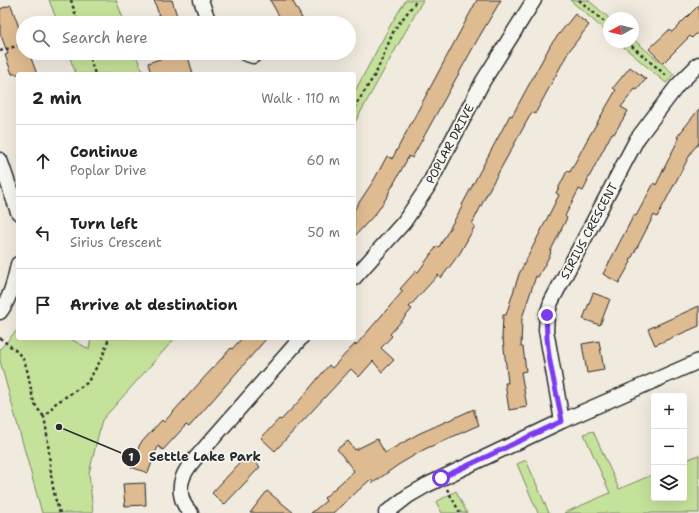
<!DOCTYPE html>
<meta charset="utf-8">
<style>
:root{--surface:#fff;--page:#f6f6f6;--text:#222;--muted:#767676;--line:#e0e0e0}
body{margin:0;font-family:"Shantell Sans",sans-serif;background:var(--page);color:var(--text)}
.controls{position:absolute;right:12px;bottom:12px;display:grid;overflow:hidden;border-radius:4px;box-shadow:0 4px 16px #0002}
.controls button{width:36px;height:36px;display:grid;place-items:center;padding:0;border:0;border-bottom:1px solid var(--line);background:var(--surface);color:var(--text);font:20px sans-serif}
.compass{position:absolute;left:603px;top:12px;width:36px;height:36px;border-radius:50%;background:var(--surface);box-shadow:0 4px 16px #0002;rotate:262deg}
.stop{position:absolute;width:12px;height:12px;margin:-9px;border:3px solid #7c3aed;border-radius:50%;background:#fff}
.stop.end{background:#7c3aed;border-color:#fff;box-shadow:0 1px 4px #0008}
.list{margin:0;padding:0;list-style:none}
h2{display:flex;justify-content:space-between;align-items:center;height:52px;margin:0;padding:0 16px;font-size:17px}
h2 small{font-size:13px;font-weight:400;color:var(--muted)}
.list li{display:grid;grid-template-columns:26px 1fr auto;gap:12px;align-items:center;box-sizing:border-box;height:72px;padding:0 16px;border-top:1px solid var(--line)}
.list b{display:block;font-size:15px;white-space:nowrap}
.list p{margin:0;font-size:13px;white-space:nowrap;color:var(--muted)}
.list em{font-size:13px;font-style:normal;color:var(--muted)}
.icon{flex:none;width:22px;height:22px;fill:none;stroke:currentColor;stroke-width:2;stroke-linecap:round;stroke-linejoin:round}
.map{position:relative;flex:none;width:699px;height:513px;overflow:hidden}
.search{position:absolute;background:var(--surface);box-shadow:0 4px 16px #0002;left:16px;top:16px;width:340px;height:44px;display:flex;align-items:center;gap:10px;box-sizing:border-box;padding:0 14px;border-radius:22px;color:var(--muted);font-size:15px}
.panel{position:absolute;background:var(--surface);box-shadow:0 4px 16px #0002;left:16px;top:72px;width:340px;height:268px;border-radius:4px}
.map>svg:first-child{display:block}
.green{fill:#c5e29a;stroke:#788662}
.building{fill:#dfbb91;stroke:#2b2b2b}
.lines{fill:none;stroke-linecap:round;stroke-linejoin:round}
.minor-casing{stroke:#2b2b2b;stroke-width:17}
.path{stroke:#2b2b2b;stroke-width:2.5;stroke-dasharray:3 3;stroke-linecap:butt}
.minor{stroke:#f6f6f2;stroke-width:14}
.route{stroke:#7c3aed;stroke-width:5}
.labels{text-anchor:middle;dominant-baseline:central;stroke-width:3.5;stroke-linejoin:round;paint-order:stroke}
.street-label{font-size:12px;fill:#2b2b2b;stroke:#f6f6f2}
.leader{fill:none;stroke:#2b2b2b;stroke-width:1.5}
.callout-dot{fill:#2b2b2b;stroke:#f6f6f2;stroke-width:1.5}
.mark-label{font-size:12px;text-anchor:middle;font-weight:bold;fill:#fff}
.callout-label{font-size:13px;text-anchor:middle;font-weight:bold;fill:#2b2b2b;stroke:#f6f6f2;stroke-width:3.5;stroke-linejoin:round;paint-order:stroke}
</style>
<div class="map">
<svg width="699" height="513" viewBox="0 0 699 513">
<rect width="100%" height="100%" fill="#f1eadf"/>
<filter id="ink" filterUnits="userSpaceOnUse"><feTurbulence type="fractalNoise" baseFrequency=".025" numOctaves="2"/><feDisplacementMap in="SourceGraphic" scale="8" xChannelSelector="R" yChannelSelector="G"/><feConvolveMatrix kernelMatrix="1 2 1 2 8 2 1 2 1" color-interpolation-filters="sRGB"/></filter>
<g filter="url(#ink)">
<path class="green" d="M49,0H116L125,23H58Z
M406,0H423L354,124V93L391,24Z
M570,0H588L609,18V34Z
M633,39L674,74L666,83L618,42H633Z
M68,53H135L144,74H76Z
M18,329V338H69L89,349L91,338H175L102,420L89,473L93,513H42L0,361V349Z
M593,431L619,489L654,474V498H684V457L686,460L699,455V513H564L610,493L584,434Z
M526,460L549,513H538L517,464Z
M456,491L467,513H442L436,502Z"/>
<path class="building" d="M154,0H172L177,16L161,21Z
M270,0H292L302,18L293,23H283Z
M477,0H501L479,37L412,158L409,156L388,194H389L377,212L354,237V210L374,180L387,156L392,159Z
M11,5L23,39V53H29L37,74H12L5,55L8,54L0,33V9Z
M699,5V31L692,38L690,36L663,63L649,49L669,30L672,32Z
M575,14L589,25L569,51L535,114L532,112L490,188L472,224L475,226L460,253L441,278L438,275L409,307L412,309L390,334L392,336L381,348L394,360L382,372L373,361L359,377L351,369L275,451L261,438L279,419L281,420L300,400L329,365L332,368L355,344L356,345L403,291L400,289L416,271L418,272L437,246L439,247L463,205H462L510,115L512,116L551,44Z
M161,53H187L193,74H151L148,63L163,58Z
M630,67L646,79L637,90L635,89L621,107L628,111L614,134L612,133L587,181H588L583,191L579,189L565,216L567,218L550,252L551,253L538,277L536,276L522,318L521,347H523L526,371L521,372L527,407L509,410L505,383H508L503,339H502L503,315H506L519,274L559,195L556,193L567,171L570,172L587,140L616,90L613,88Z
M699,109V143L692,151L657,217L654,215L630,261L631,262L619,283L603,274L634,215L636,216L654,183L656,185L679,138L677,137Z
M593,293L610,299L600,325L583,319Z
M699,306V326L655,345L648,329Z
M242,338H267L189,427L186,425L163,450L158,446L148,473L131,467L140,444L162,420L164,422L231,348L232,349Z
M599,341L604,370L587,373L582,344Z
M474,409V412L479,425L425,449L398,465L373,483L371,479L333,513H311L326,501L324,498L354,471L337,449L348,441L355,450L377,439L385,453L418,434Z
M247,455L260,467L224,505L212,493Z
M145,483L146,505L125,506L123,484Z
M267,491L294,513H250Z"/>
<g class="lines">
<defs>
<path id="minor" d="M201,0L209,23
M244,53L253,56
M0,160L18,212
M354,278L404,222L427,188L483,81L534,0
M0,312C10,299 15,280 18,264
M562,421L546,330L547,315L551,302L637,139L677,86L699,64
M191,513C181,504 178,489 183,477C185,471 190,465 194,460L301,338
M386,513L408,496L427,485L562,421L699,361"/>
</defs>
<use href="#minor" class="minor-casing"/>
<path class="path" d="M71,0L78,23
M579,0L609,26
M627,42L668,77
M0,51L23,44
M88,53L95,74
M354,108L376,73L394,30L417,0
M0,338C6,343 19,352 23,359C29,370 30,390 34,402C36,408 41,412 44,417
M447,489L460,513
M60,513C48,482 51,449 44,417L56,403L87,383L102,358L109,338"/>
<use href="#minor" class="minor"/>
</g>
</g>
<g class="lines" filter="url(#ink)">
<path class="route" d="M441,478L562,421C556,387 544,349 547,315"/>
</g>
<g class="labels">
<g class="street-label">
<text transform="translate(450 144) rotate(-62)">POPLAR DRIVE</text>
<text transform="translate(589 231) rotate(-62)">SIRIUS CRESCENT</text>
</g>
</g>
<path class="leader" d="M59 427L131 457"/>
<g class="callout-dot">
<circle cx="59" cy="427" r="4"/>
<circle cx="131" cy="457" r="10"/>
</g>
<g class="mark-label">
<text x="131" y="461">1</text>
</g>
<g class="callout-label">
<text x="205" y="461">Settle Lake Park</text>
</g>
</svg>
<div class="controls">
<button>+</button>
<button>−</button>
<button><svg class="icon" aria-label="layers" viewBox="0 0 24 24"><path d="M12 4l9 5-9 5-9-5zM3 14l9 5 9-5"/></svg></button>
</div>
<svg class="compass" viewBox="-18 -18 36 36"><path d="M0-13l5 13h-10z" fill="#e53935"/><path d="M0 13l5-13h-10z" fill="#767676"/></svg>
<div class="stop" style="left:441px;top:478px"></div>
<div class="stop end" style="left:547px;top:315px"></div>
<div class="search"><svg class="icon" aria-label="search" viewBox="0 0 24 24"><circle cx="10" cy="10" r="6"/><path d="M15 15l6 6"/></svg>Search here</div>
<section class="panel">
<h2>2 min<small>Walk · 110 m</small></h2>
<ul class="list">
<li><svg class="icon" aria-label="ahead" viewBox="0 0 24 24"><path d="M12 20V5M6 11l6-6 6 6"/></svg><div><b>Continue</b><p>Poplar Drive</p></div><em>60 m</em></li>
<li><svg class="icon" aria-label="left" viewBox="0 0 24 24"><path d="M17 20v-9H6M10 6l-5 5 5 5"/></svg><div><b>Turn left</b><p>Sirius Crescent</p></div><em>50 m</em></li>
<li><svg class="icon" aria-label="arrive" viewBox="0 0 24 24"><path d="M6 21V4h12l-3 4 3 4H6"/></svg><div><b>Arrive at destination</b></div></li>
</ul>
</section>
</div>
